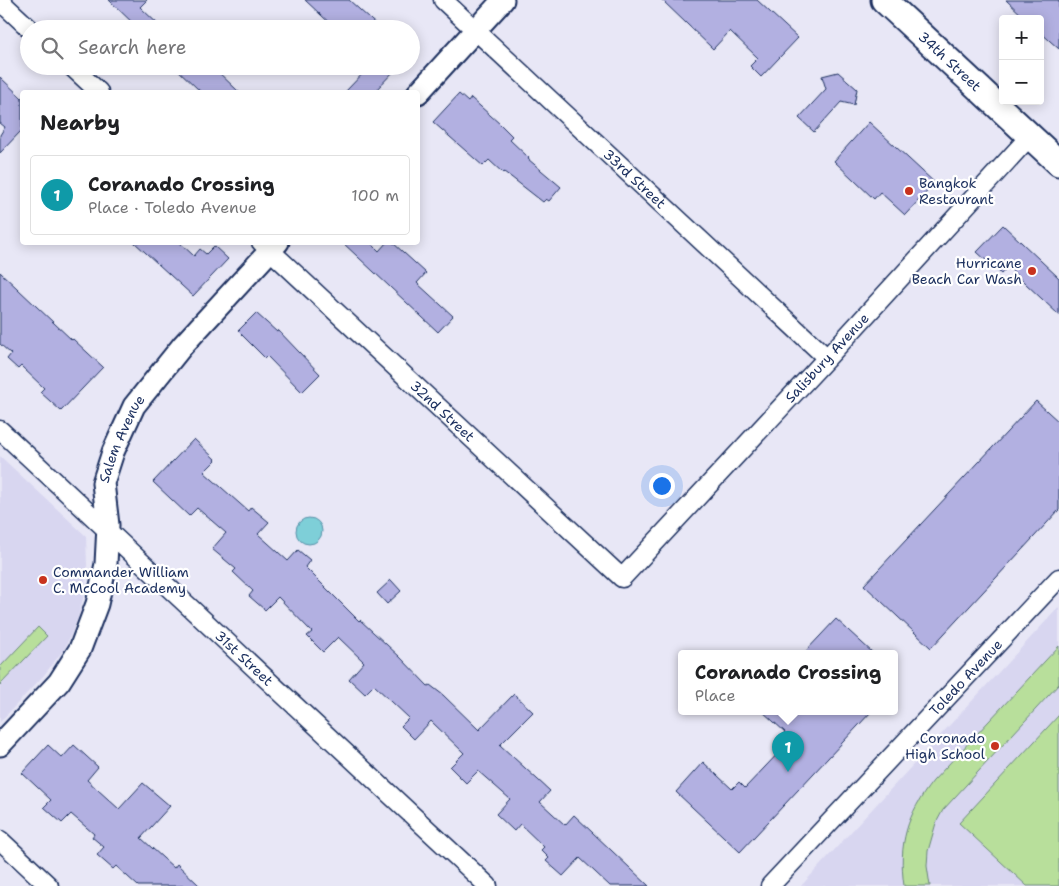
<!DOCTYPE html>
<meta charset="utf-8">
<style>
:root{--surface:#fff;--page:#f2f2f2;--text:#202124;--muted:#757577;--line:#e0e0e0;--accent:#ea580c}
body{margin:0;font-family:"Shantell Sans",sans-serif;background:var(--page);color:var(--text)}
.controls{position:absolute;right:15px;top:15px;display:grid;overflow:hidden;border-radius:5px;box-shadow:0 2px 12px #0003}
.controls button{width:45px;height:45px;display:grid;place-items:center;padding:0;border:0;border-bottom:1px solid var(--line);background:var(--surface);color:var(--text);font:25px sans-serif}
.you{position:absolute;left:661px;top:485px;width:18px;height:18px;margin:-12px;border:4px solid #fff;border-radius:50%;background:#1a73e8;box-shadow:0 0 0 8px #1a73e833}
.badge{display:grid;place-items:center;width:32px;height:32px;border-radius:50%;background:var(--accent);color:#fff;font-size:16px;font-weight:700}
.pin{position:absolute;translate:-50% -41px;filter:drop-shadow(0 1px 2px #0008)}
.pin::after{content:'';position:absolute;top:26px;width:18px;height:15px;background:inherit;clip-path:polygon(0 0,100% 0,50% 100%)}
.popup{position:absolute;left:678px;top:650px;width:220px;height:65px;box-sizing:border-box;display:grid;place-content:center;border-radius:5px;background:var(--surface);filter:drop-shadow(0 1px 4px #0005);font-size:16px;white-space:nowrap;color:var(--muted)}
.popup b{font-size:19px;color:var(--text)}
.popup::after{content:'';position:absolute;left:50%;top:100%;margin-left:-10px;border:10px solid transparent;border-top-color:var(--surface)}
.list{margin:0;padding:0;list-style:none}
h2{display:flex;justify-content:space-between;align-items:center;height:65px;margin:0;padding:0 20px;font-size:21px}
h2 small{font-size:16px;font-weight:400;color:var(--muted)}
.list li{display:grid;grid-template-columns:32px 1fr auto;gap:15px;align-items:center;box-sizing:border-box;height:80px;margin:0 10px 10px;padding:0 10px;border:1px solid var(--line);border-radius:5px}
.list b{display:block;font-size:19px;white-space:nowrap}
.list p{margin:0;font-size:16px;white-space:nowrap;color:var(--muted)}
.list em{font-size:16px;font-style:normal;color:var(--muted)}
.icon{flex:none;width:28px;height:28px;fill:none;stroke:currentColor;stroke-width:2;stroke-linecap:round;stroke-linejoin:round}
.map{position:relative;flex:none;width:1059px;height:886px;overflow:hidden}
.search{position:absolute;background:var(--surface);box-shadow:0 2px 12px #0003;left:20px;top:20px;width:400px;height:55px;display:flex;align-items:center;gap:12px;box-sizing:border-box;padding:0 18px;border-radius:28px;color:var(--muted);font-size:19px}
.panel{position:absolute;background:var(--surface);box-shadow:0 2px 12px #0003;left:20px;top:90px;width:400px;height:155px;border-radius:5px}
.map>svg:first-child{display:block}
.built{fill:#d8d6f0}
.green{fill:#b8df9b;stroke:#6a877c}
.water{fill:#7ecfd8;stroke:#568fa7}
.building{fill:#b2b0e1;stroke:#1b2f5e}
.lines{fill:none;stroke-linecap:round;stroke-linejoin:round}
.minor-casing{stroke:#1b2f5e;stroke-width:21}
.tertiary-casing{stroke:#1b2f5e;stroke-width:25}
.secondary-casing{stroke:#1b2f5e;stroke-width:29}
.minor{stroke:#fff;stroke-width:18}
.tertiary{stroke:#fff;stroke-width:21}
.secondary{stroke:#fff;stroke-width:25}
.poi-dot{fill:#c8321e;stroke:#fff;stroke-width:2}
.labels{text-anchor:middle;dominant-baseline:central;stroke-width:4.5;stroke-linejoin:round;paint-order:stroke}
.street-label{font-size:14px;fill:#1b2f5e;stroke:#fff}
.poi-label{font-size:14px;fill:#1b2f5e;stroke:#fff;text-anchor:start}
</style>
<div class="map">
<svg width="1059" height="886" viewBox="0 0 1059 886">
<rect width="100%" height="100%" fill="#e8e7f6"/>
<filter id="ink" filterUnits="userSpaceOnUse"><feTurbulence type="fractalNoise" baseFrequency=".02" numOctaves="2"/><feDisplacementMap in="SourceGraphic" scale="10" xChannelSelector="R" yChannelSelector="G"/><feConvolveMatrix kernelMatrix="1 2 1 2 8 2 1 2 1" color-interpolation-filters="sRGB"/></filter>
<g filter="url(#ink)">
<path class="built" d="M0,456L86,536L87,566L84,594L78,618L65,648L44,675L0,722Z
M1059,607V886H801Z"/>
<path class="green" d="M38,627L47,636L0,685V667Z
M1059,646V684L943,810L936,823L928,851L927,866L930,886H904C898,844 907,814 933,781Z
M1059,715V886H1027L959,823Z"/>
<path class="water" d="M296 531a13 13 0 1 1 26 0a13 13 0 1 1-26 0Z"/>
<path class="building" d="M109,0H147L140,7L163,29H139Z
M305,0H349L381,29H336Z
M662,0H757L798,38L761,77L750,66L758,58L730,31L713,49Z
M1006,0H1059V49L1040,32V19H1026Z
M174,66H212L239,92H201Z
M370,66H399L374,92H345Z
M838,72L857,89L854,105L841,102L814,132L799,118L826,89L822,76Z
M0,77L22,98V130L0,153V135L5,127L0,123Z
M459,94L468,102L471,98L500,124L512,136L509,139L529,158L528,159L561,187L549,201L546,199L543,202L511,177L504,172L503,173L489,160L483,166L433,122Z
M869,122L935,183L905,215L880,192L874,199L834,161Z
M1003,225L1059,278V315L1008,267L1001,274L977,252Z
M134,242H179L194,256L200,249L206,254L214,246L228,259L193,296Z
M342,242H370L379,251L387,242H392L426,273L417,283L453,316L438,332Z
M0,272L72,340L73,339L103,367L61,411L40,392L44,388L21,366L18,369L7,359L11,354L0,344Z
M256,313L277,332L278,330L320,374L302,392L267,356L265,358L238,331Z
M1036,401L1059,422V510L931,648L864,585Z
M194,439L216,460L204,472L248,511L251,507L269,522L258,534L288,561L298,550L310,560L305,567L359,621L360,620L400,657L428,686L430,685L443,695L479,730L514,694L533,712L500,745L550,791L540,802L565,825L574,815L649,886H610L580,858L563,876L546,861L549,858L541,850L544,847L520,824L514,831L496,814L510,799L478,771L466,783L450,767L464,753L431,721L414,739L401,726L409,718L374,685L365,694L349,679L364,662L338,637L323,652L307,636L312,632L278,597L265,610L249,596L253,591L233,572L236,569L212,549L226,533L197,508L189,516L153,482Z
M391,580L401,591L387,604L377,593Z
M836,619L873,653H804Z
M762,711H872L740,852L676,792L703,762L732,789L739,782L745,788L785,746L778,740L785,732Z
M48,745L62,758L74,745L98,767L87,780L119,809L143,783L170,806L141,838L174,868L177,864L200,886H138L116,866L113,869L97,855L104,847L92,837L94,834L71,814L62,823L44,807L51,800L22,773Z"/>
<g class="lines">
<defs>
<g id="minor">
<path id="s1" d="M443,0L827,358"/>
<path d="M0,1L30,29"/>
<path d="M71,66L99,92"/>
<path id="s2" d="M261,242L622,578L827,358L1030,136"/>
<path id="s3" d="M0,430L488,886"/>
<path d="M0,840L49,886"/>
<path id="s4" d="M770,886L1059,578"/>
</g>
<g id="tertiary">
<path d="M418,93L503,0"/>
<path id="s5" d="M0,745L59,682L80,649L97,604L106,564L108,525L103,483L113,452L134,406L183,345L278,242"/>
</g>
<g id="secondary">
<path id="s6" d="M884,0L1059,163"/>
</g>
</defs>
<use href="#minor" class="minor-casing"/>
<use href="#tertiary" class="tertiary-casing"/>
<use href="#secondary" class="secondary-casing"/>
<use href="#minor" class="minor"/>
<use href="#tertiary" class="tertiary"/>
<use href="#secondary" class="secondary"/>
</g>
</g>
<g class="poi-dot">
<circle cx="909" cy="191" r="5"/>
<circle cx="1032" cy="271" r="5"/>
<circle cx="43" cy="580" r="5"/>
<circle cx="995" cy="746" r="5"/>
</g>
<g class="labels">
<g class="street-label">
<text stroke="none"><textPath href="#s6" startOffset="90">34th Street</textPath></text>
<text stroke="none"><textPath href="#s1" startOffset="262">33rd Street</textPath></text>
<text stroke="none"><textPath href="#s2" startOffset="794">Salisbury Avenue</textPath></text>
<text stroke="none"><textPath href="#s2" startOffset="248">32nd Street</textPath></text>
<text stroke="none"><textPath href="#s5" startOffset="344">Salem Avenue</textPath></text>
<text stroke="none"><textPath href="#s3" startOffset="334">31st Street</textPath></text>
<text stroke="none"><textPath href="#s4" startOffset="286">Toledo Avenue</textPath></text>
</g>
<g class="poi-label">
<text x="919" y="183">Bangkok<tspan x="919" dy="16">Restaurant</tspan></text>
<text x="1022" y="263" text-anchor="end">Hurricane<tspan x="1022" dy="16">Beach Car Wash</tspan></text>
<text x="53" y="572">Commander William<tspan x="53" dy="16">C. McCool Academy</tspan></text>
<text x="985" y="738" text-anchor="end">Coronado<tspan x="985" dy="16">High School</tspan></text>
</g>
</g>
</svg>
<div class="controls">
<button>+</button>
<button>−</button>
</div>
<div class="you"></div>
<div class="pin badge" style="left:788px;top:772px;background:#0f9aa8">1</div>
<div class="popup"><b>Coranado Crossing</b>Place</div>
<div class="search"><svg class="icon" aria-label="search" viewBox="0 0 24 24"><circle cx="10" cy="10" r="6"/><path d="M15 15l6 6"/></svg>Search here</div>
<section class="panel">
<h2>Nearby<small></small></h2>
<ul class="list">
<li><span class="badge" style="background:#0f9aa8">1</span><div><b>Coranado Crossing</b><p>Place · Toledo Avenue</p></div><em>100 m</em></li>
</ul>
</section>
</div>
